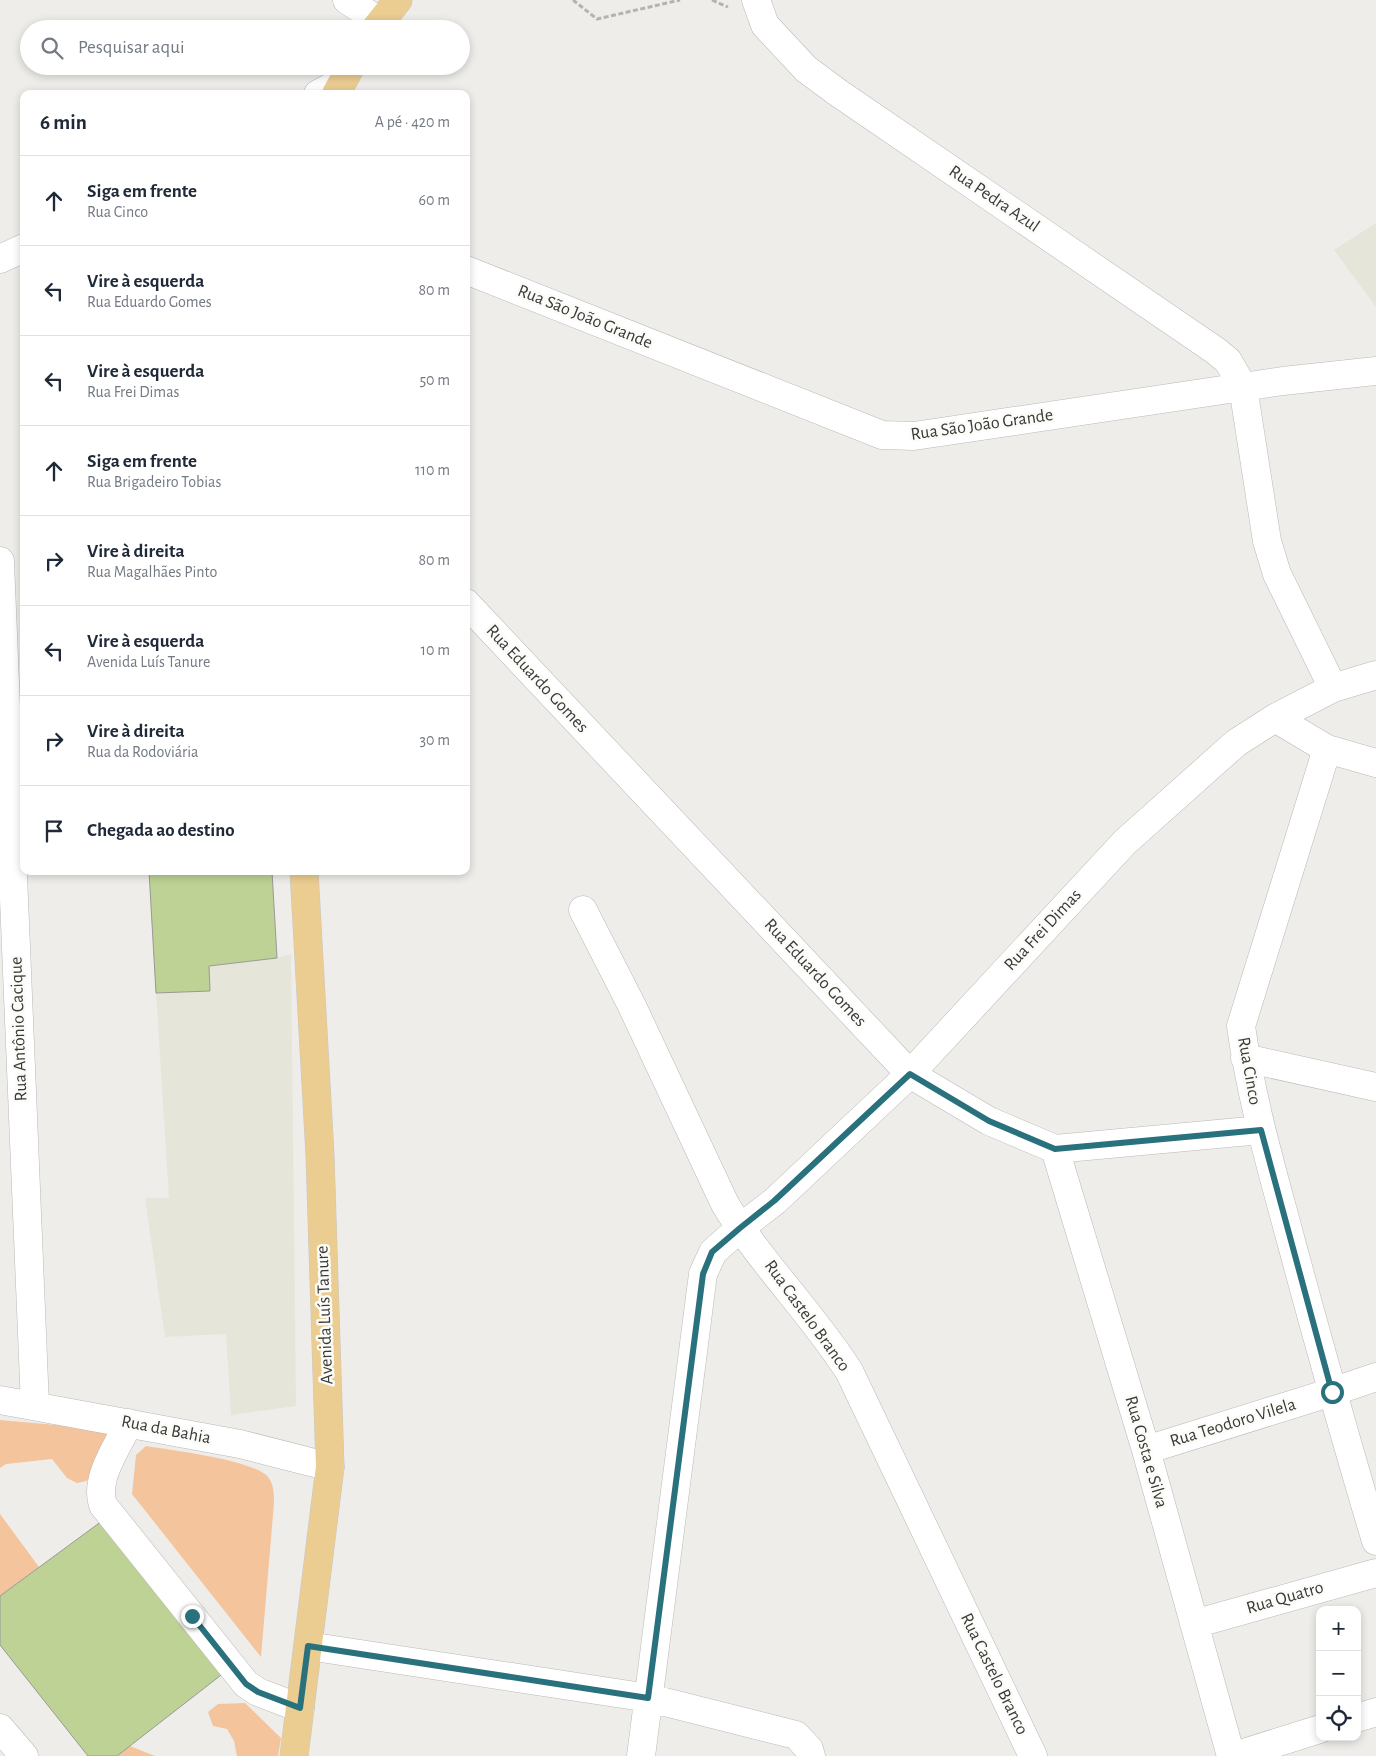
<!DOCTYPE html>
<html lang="pt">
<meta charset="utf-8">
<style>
:root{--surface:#fff;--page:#f6f6f7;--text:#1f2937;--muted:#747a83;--line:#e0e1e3}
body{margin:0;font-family:"Alegreya Sans",sans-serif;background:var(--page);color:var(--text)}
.controls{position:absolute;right:15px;bottom:15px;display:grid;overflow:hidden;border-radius:10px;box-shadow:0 2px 8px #0003}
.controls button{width:45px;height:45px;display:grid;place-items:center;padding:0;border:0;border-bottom:1px solid var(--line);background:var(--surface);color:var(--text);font:25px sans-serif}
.stop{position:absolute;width:15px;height:15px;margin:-11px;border:4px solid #29717c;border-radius:50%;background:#fff}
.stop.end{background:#29717c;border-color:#fff;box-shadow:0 1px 5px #0008}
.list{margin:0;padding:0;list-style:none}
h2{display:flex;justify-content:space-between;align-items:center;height:65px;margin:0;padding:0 20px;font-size:21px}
h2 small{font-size:16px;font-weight:400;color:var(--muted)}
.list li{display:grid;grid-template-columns:32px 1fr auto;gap:15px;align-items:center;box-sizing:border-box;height:90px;padding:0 20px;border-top:1px solid var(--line)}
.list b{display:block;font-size:19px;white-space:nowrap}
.list p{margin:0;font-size:16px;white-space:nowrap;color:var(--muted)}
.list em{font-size:16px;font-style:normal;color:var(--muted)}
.icon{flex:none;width:28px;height:28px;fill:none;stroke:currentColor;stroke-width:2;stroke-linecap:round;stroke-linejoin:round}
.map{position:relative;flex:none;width:1376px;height:1756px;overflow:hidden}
.search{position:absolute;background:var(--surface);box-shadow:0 2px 8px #0003;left:20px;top:20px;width:450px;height:55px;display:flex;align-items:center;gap:12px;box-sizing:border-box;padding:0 18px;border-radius:28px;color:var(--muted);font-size:19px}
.panel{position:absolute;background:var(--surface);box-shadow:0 2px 8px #0003;left:20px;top:90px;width:450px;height:785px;border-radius:10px}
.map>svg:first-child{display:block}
.built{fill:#e6e5da}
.green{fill:#f4c49c}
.building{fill:#bdd294;stroke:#989a96}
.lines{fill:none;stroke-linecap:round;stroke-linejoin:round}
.minor-casing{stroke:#bab9b6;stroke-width:29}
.major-casing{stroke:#c8c8c8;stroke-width:29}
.path{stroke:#b3b3b0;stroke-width:3;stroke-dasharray:5 2.5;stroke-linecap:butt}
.minor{stroke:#fff;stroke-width:28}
.major{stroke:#ebcd91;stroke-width:28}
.route{stroke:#29717c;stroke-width:6}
.labels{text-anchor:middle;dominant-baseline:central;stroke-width:5;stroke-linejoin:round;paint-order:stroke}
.street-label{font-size:18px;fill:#3a3a39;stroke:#fbfbf7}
</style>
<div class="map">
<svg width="1376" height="1756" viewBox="0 0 1376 1756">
<rect width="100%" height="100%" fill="#eeedea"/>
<path class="built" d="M1376,223V307L1334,250Z
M291,954L296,1406L231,1415L226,1334L165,1337L145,1198H169L156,993L210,991L209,966L277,958Z"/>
<path class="green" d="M0,1420L101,1429L110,1433L97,1471L86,1481L77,1483L67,1478L52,1459L6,1464L0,1468Z
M146,1446C170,1450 254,1460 268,1477C274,1484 274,1495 274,1503L261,1657L132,1494L136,1455Z
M0,1514L39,1567L0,1596Z
M245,1703L281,1738L278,1756H237L234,1741L227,1729L213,1726L208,1712L218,1704Z
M130,1746L155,1756H117Z"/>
<path class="building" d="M149,871H272L277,958L209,966L210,991L156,993Z
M106,1518L225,1672L117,1756H88L0,1645V1596Z"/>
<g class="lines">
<defs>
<path id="minor" d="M347,0L379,21
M756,0L765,25L806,69L837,92L1216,351L1228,361L1243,387L1267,541L1277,574L1333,688
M318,94L342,81
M0,259L24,248
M466,270L882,435L914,436L1283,381L1376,371
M0,561L35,1406
M466,603L910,1074L989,1121L1055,1149L1261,1130
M1275,718L1327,749L1376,763
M1327,749L1241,1026C1251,1099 1272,1170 1291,1241C1318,1341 1346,1441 1376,1541
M583,910L632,1006L725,1204C761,1263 811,1312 849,1371L1033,1756
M1245,1058L1376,1087
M1055,1149L1146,1450L1231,1756
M0,1400L240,1444L330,1467
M129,1423C117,1447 94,1479 103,1505L246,1684L258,1692L300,1708
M1146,1450L1332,1392L1376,1377
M1194,1624L1376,1573
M308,1646L649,1698L796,1735L809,1749L811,1756
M1357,1718L1376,1712
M0,1728L24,1756
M641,1756L703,1274L713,1252L740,1228L775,1201L910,1074L1125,842L1236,743L1275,718L1333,688L1376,675
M1234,1756L1320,1729"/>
<path id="major" d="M375,29L398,0
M336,94L351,66
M294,1756L330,1467L320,1155L304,871"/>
</defs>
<use href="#minor" class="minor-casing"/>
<use href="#major" class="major-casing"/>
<path class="path" d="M573,0L597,19L680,0
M712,0L728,7"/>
<use href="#minor" class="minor"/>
<use href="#major" class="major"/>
</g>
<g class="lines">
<path class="route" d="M192,1616L246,1684L258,1692L300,1708L308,1646L648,1698L703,1274L712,1252L740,1228L774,1201L910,1074L989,1121L1055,1149L1261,1130L1332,1392"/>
</g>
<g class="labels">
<g class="street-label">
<text transform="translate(994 199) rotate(34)">Rua Pedra Azul</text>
<text transform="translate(585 317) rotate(22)">Rua São João Grande</text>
<text transform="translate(982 425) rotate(-8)">Rua São João Grande</text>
<text transform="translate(537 679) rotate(47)">Rua Eduardo Gomes</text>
<text transform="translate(1043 930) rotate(-47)">Rua Frei Dimas</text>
<text transform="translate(815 973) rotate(47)">Rua Eduardo Gomes</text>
<text transform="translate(19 1029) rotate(-92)">Rua Antônio Cacique</text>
<text transform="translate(1249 1071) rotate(80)">Rua Cinco</text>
<text transform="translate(325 1315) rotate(-92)">Avenida Luís Tanure</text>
<text transform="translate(807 1316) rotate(54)">Rua Castelo Branco</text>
<text transform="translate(1233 1423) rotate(-17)">Rua Teodoro Vilela</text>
<text transform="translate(166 1430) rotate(11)">Rua da Bahia</text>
<text transform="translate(1146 1452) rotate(74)">Rua Costa e Silva</text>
<text transform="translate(1285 1598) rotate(-16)">Rua Quatro</text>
<text transform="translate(994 1674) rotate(64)">Rua Castelo Branco</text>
</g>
</g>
</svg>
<div class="controls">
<button>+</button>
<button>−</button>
<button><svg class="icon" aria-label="locate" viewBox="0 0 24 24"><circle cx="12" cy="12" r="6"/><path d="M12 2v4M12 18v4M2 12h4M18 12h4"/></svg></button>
</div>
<div class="stop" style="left:1332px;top:1392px"></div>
<div class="stop end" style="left:192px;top:1616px"></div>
<div class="search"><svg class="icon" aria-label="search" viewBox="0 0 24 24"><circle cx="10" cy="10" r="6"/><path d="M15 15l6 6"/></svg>Pesquisar aqui</div>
<section class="panel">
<h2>6 min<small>A pé · 420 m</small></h2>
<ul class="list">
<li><svg class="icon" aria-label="ahead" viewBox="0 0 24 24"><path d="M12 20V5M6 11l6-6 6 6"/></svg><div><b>Siga em frente</b><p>Rua Cinco</p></div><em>60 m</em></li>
<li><svg class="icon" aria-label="left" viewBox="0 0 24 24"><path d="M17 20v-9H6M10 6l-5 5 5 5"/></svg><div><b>Vire à esquerda</b><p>Rua Eduardo Gomes</p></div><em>80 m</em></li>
<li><svg class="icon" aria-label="left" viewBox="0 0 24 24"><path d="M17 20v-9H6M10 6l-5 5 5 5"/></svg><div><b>Vire à esquerda</b><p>Rua Frei Dimas</p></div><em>50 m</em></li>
<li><svg class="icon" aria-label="ahead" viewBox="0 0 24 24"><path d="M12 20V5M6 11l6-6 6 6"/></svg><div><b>Siga em frente</b><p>Rua Brigadeiro Tobias</p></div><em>110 m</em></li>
<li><svg class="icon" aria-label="right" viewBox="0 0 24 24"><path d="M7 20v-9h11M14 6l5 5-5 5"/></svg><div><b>Vire à direita</b><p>Rua Magalhães Pinto</p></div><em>80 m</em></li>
<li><svg class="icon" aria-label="left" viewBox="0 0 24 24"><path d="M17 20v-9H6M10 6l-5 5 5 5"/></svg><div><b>Vire à esquerda</b><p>Avenida Luís Tanure</p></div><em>10 m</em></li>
<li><svg class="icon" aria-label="right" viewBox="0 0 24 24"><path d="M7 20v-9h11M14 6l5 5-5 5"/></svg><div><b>Vire à direita</b><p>Rua da Rodoviária</p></div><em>30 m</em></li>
<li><svg class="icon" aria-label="arrive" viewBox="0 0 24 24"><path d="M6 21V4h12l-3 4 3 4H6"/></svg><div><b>Chegada ao destino</b></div></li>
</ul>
</section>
</div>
